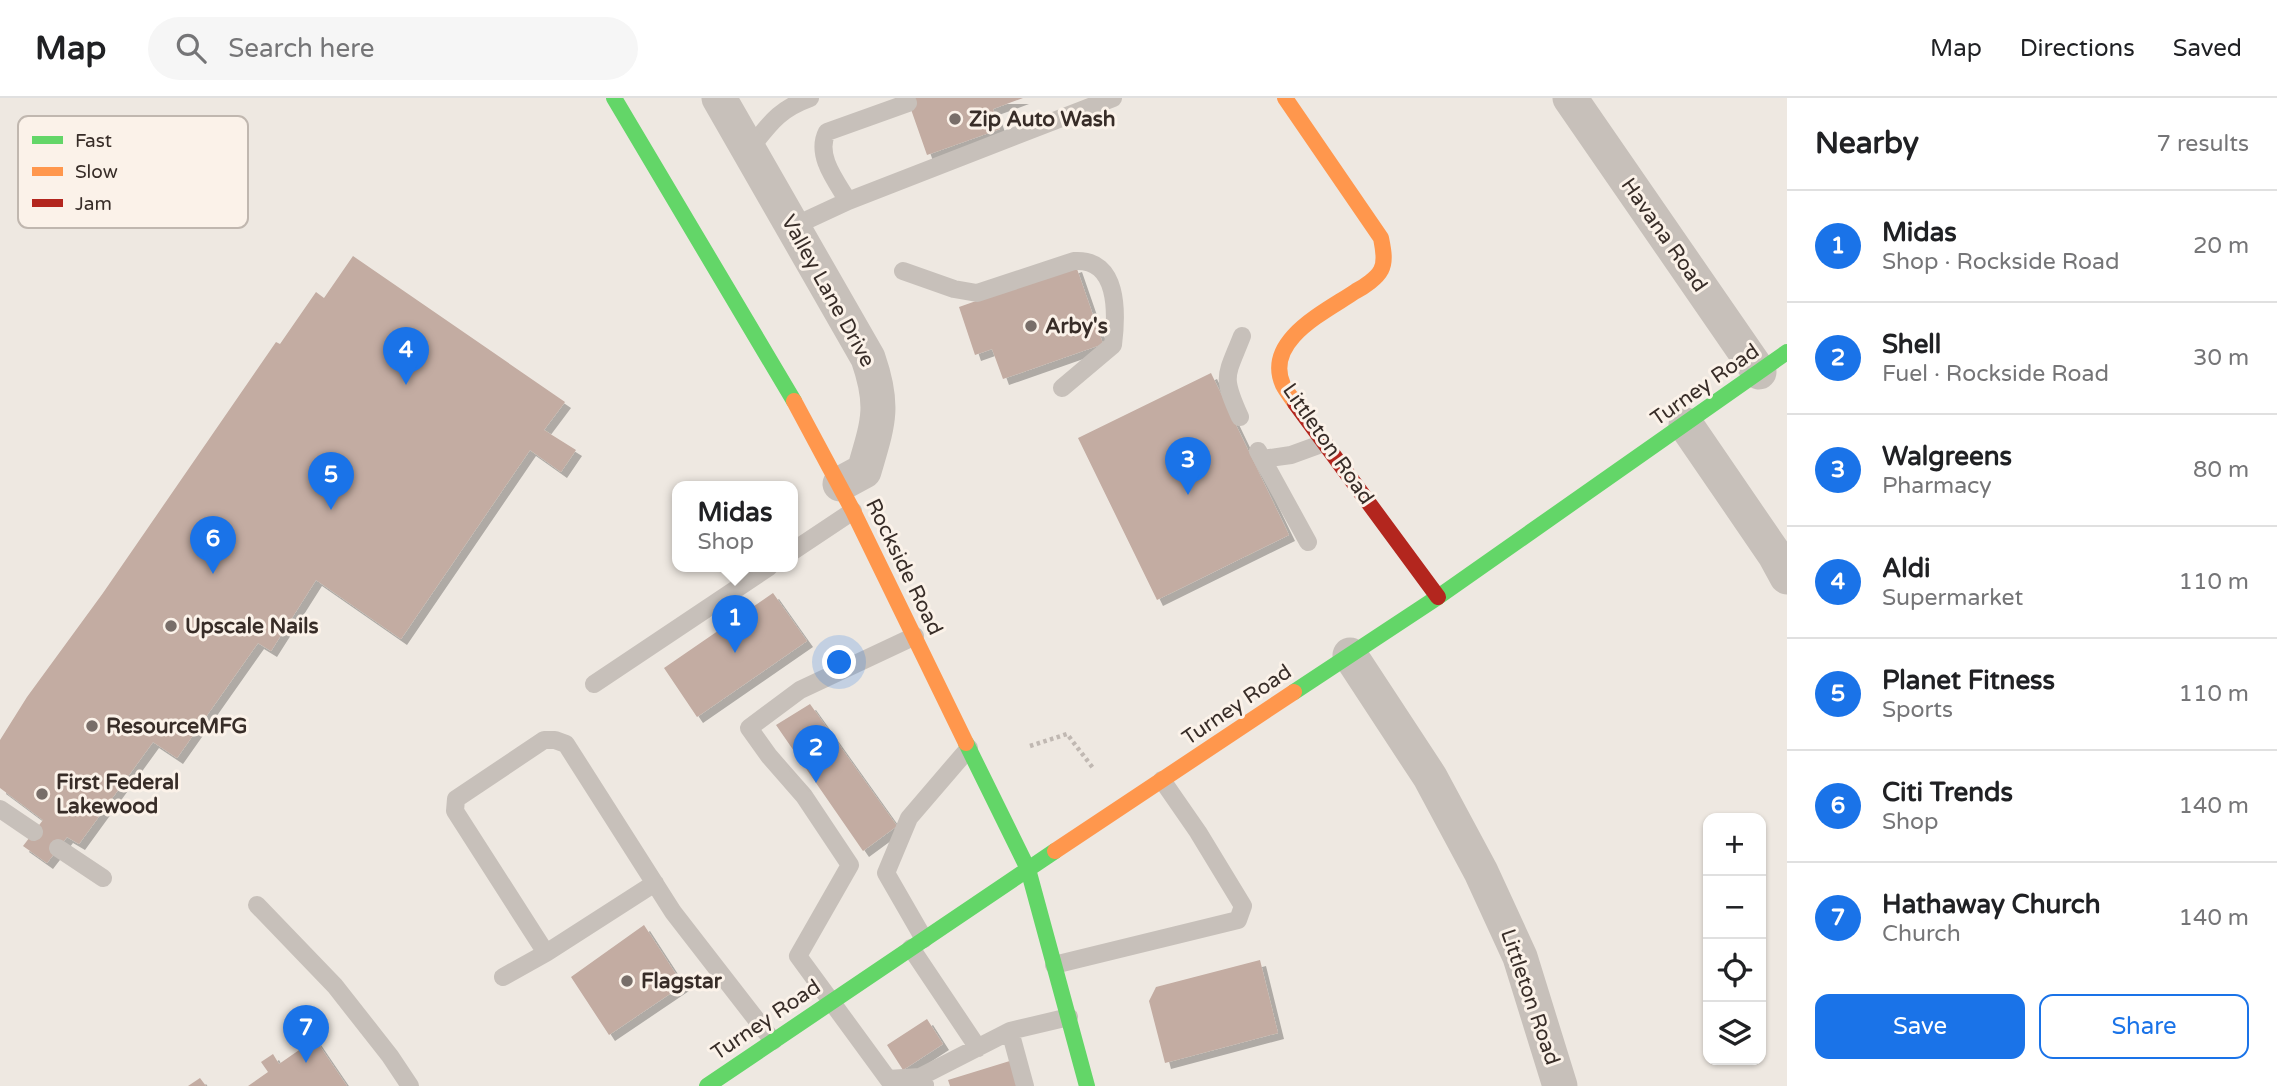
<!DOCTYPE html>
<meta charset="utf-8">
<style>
:root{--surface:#fff;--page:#f6f6f6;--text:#202124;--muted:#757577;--line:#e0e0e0;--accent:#1a73e8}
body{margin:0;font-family:"Varela Round",sans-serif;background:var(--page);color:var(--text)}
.controls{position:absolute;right:21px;bottom:21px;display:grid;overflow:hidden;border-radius:14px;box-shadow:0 2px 5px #0004}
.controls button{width:63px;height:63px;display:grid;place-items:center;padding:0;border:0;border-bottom:2px solid var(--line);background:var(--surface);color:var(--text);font:35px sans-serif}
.you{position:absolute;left:840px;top:565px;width:24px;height:24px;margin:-18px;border:5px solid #fff;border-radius:50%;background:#1a73e8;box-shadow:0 0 0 10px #1a73e833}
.badge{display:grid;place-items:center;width:46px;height:46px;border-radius:50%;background:var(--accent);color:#fff;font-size:23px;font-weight:700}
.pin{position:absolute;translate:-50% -58px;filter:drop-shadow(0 2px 4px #0008)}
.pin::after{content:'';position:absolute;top:37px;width:24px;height:21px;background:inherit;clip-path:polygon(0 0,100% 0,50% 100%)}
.popup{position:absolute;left:672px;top:383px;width:126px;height:91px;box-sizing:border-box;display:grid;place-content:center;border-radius:14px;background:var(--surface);filter:drop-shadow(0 2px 5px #0005);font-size:23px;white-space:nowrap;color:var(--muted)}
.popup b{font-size:26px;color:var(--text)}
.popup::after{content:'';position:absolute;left:50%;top:100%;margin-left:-14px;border:14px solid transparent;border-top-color:var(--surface)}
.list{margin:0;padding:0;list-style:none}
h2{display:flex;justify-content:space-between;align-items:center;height:91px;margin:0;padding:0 28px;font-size:30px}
h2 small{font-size:23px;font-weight:400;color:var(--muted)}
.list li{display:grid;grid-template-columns:46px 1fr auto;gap:21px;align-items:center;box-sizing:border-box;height:112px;padding:0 28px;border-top:2px solid var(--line)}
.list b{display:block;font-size:26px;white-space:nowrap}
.list p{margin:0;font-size:23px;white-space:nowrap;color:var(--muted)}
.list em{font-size:23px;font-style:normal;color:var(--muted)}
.actions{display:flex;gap:14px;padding:21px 28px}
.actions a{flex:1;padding:16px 0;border:2px solid var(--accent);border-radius:14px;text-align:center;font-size:24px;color:var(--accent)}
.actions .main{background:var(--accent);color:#fff}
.icon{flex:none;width:38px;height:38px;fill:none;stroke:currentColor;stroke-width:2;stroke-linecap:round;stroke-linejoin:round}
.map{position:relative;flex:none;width:1787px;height:988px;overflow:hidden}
header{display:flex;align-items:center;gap:42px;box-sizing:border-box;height:98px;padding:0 35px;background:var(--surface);border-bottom:2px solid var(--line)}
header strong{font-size:33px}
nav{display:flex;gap:38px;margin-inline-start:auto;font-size:24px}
.search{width:490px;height:63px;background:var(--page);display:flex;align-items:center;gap:18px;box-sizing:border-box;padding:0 24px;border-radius:38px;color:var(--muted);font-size:26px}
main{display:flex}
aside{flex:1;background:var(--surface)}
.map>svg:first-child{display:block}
.building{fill:#c3aca2;filter:url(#shadow)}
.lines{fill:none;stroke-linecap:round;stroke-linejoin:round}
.path{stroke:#c0b8b2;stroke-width:4.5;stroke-dasharray:3.5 3.5;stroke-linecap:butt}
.lane{stroke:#c7c0ba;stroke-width:18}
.street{stroke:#c7c0ba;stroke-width:35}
.fast{stroke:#63d668;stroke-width:16}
.slow{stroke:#ff974d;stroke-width:16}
.jam{stroke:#b3261e;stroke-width:16}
.poi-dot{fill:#786e69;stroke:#fbf2e9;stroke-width:2.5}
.labels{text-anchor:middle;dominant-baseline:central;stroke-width:6;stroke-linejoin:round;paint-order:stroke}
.poi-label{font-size:21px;font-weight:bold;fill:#382d28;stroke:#fbf2e9;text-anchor:start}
.street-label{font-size:21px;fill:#382d28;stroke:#fbf2e9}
.key{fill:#fbf2e9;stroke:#c0b7af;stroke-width:2}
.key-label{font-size:19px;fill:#382d28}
</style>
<header>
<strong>Map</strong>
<div class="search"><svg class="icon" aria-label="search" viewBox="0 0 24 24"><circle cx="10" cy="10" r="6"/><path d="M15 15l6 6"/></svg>Search here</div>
<nav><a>Map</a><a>Directions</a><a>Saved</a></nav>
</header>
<main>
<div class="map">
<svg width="1787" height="988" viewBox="0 0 1787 988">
<defs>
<filter id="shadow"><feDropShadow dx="6" dy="6" stdDeviation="0" flood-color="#0004"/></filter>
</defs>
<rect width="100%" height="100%" fill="#eee8e1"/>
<path class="building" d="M907,0H1023L993,11L1000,31L927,57Z
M353,158L565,304L544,332L576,352L561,374L530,352L401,541L316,482L271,553L258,545L177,660L153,644L79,746L67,739L47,765L23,748L43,722L0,690V642L27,599L103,495L276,244L280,246L316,194L324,200Z
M1076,168L1103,246L1003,281L992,251L975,257L959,209Z
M1211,275L1289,437L1157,502L1078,340Z
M773,495L807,543L697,619L664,570Z
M810,606L897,728L863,753L776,627Z
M644,827L683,887L609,937L571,879Z
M1260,862L1278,935L1165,965L1149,903L1156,889Z
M927,921L943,946L903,972L887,947Z
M315,941L347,988H248L268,974L261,964L273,956L279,966Z
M1013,962L1021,988H950L948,982Z
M200,980L206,988H188Z"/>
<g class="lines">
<path class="path" d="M1030,648L1067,636L1093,670"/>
<path class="lane" d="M748,53C769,27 777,12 810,0
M848,103C836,83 815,57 827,34L908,5
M792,129L848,103L1113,0
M903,173L954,191L977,195L1074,163C1119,160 1117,215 1113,247L1062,290
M1240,319C1221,277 1226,279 1242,238
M1258,353L1308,444
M1263,361L1291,357L1324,345
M793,453L853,413
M915,538L800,592L749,630L769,658L804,698L850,767L798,858L888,981L920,979
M594,586L769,469
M0,711L34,734
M58,750L103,780
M257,807L335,888L390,958L410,988
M924,841L886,775L909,720L969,650
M911,850L978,950
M546,855L655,785
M1054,867L1238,822L1243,808L1198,734L1162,682
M503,879L546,855L455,713L456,701L544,642H555L566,646L673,814L773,943
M1010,933L1069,919
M925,987L920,979L1010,933L1025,988"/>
<path class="street" d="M719,0L868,260C885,309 878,325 864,373L840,386
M1570,0L1759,274
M1686,327L1775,457L1787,479
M1350,557L1430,679L1481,774L1520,859L1560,988"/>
<path class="fast" d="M614,0L794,303
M1294,594L1438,499L1787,254
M966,645L1028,771L1087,988
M707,988L1055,753"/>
<path class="slow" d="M1285,0L1381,140C1383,150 1386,163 1381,172C1377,180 1364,189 1356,193C1327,213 1263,242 1283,287C1286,293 1291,299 1295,305
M794,303L853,413L966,645
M1055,753L1294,594"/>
<path class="jam" d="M1295,305L1438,499"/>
</g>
<g class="poi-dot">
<circle cx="955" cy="21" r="7"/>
<circle cx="1031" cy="228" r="7"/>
<circle cx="171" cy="528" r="7"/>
<circle cx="92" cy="628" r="7"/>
<circle cx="42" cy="696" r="7"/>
<circle cx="627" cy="883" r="7"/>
</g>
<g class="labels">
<g class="poi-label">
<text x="969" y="21">Zip Auto Wash</text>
<text x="1045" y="228">Arby's</text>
<text x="185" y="528">Upscale Nails</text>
<text x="106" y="628">ResourceMFG</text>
<text x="56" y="684">First Federal<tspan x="56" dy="24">Lakewood</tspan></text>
<text x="641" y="883">Flagstar</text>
</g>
<g class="street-label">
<text transform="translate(1664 137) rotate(55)">Havana Road</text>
<text transform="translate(828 193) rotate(61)">Valley Lane Drive</text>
<text transform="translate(1705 287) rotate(-35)">Turney Road</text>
<text transform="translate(1328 346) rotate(55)">Littleton Road</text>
<text transform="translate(904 469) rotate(64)">Rockside Road</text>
<text transform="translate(1237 607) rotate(-34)">Turney Road</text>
<text transform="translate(1530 899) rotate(71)">Littleton Road</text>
<text transform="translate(766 922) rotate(-34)">Turney Road</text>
</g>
</g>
<rect x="18" y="18" width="230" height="112" rx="10" class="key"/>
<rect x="32" y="38" width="31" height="8" fill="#63d668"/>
<rect x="32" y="69" width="31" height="9" fill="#ff974d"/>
<rect x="32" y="101" width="31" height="8" fill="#b3261e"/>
<g class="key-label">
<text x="75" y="49">Fast</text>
<text x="75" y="80">Slow</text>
<text x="75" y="112">Jam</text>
</g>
</svg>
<div class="controls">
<button>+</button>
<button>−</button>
<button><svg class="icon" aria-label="locate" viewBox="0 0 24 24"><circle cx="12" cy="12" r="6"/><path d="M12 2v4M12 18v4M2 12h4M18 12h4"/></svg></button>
<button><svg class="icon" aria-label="layers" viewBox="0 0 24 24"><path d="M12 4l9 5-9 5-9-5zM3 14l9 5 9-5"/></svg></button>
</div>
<div class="you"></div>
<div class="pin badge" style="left:735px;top:555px">1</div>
<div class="popup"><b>Midas</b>Shop</div>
<div class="pin badge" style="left:816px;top:685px">2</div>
<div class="pin badge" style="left:1188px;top:397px">3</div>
<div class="pin badge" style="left:406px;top:287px">4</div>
<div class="pin badge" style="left:331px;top:412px">5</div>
<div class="pin badge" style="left:213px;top:476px">6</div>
<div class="pin badge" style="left:306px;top:965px">7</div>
</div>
<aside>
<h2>Nearby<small>7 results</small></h2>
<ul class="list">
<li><span class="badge">1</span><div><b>Midas</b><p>Shop · Rockside Road</p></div><em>20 m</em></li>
<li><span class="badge">2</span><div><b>Shell</b><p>Fuel · Rockside Road</p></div><em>30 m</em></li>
<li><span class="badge">3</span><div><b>Walgreens</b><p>Pharmacy</p></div><em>80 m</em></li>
<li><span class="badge">4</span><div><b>Aldi</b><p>Supermarket</p></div><em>110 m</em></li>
<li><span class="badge">5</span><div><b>Planet Fitness</b><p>Sports</p></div><em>110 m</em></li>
<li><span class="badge">6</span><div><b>Citi Trends</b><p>Shop</p></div><em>140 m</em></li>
<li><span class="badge">7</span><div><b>Hathaway Church</b><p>Church</p></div><em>140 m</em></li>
</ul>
<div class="actions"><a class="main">Save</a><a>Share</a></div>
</aside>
</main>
